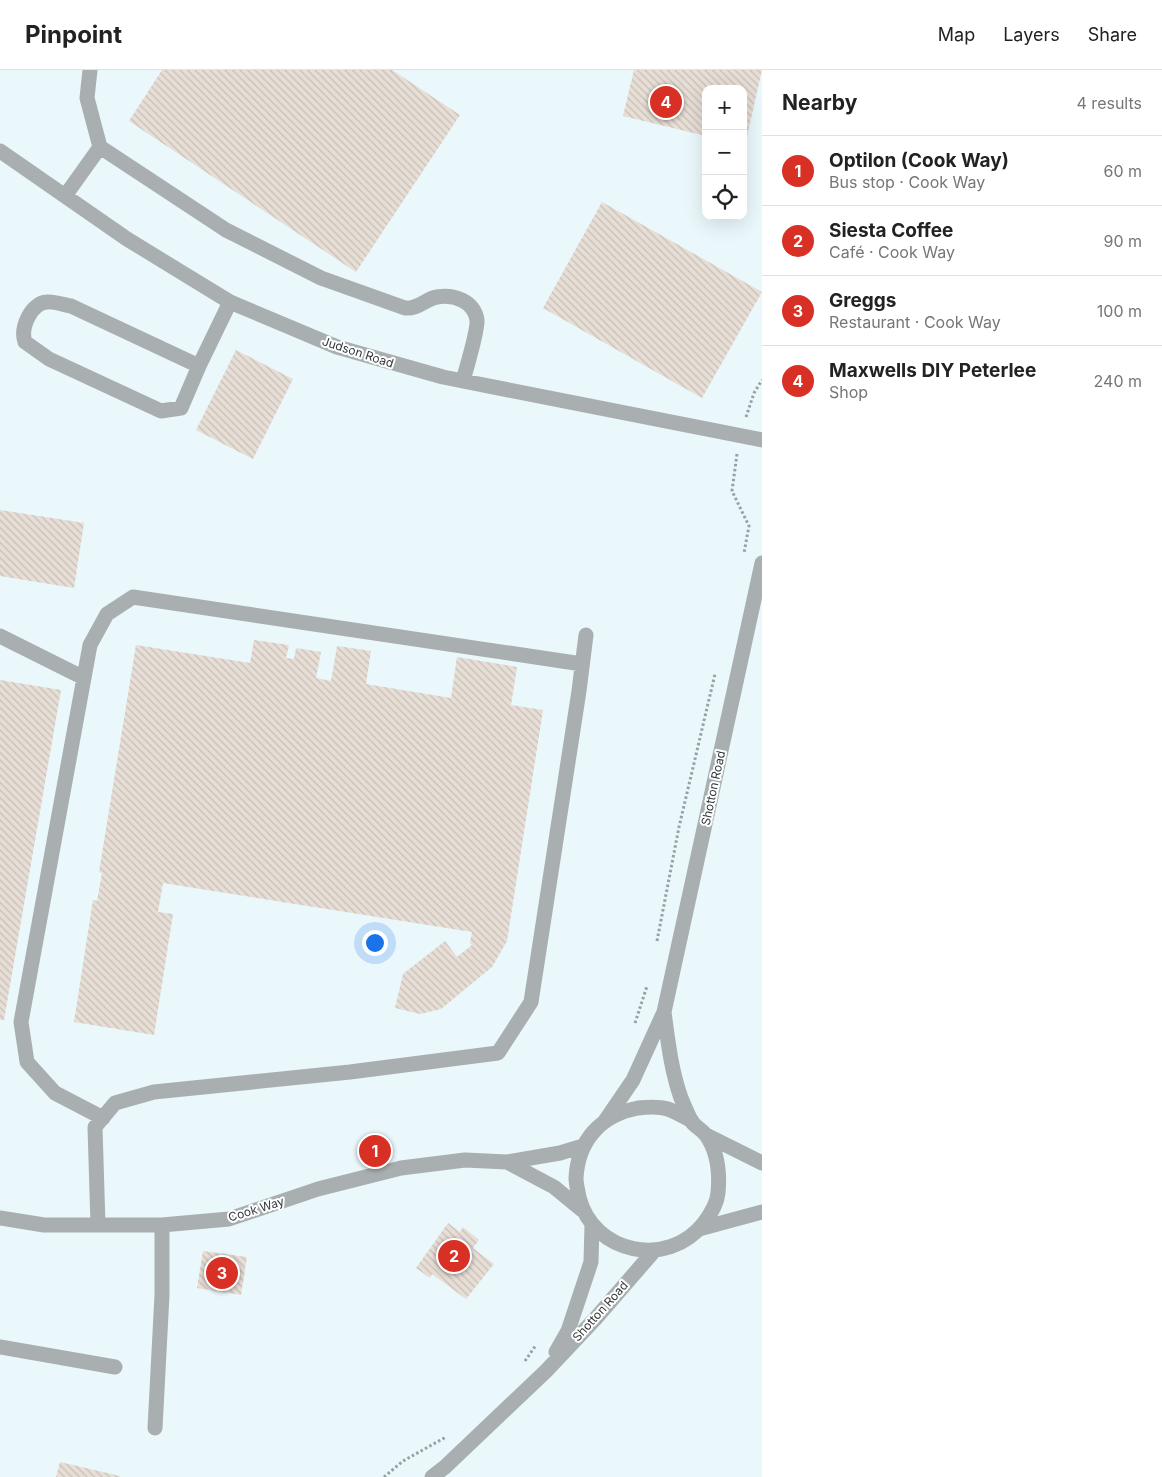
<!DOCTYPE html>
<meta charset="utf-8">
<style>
:root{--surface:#fff;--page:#f2f2f2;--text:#222;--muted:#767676;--line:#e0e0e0;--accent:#d93025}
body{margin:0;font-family:Inter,sans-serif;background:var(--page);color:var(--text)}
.controls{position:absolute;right:15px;top:15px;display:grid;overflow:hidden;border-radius:10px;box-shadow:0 5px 20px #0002}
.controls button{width:45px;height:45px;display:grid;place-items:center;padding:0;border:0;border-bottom:1px solid var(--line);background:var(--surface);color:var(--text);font:25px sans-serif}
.you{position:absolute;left:374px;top:872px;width:18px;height:18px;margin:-12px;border:4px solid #fff;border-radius:50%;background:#1a73e8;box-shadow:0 0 0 8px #1a73e833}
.badge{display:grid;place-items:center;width:32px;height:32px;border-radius:50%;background:var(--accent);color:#fff;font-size:16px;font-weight:700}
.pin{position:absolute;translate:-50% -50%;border:2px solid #fff;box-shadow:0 1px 5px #0006}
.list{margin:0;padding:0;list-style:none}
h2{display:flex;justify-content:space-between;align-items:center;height:65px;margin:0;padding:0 20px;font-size:21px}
h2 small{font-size:16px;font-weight:400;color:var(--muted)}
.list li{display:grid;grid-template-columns:32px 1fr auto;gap:15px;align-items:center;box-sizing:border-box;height:70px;padding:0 20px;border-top:1px solid var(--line)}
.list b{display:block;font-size:19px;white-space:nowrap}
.list p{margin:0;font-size:16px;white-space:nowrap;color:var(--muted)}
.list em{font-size:16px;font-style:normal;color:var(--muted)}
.icon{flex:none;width:28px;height:28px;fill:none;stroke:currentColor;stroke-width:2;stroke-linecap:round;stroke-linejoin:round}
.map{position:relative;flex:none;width:762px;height:1407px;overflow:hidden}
header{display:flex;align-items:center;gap:30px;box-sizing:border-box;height:70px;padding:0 25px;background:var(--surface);border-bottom:1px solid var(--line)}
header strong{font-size:24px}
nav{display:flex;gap:28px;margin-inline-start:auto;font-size:18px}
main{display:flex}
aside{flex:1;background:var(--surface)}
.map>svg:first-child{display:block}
.building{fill:url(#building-back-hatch)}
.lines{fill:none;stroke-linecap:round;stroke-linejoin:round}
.path{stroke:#97a1a4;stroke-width:3;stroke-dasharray:2.5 2.5;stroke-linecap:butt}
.minor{stroke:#a9afb0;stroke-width:15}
.labels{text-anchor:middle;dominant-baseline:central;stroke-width:4;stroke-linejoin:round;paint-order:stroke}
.street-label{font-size:12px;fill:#33383a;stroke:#fff}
</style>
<header>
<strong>Pinpoint</strong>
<nav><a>Map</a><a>Layers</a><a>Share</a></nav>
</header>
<main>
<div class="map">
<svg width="762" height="1407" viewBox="0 0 762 1407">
<defs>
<pattern id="building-back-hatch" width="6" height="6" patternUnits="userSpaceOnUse" patternTransform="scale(1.25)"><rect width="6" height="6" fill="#e7ded6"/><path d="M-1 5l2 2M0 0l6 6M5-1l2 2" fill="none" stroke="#c7bfb8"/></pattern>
</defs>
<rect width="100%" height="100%" fill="#eaf7fb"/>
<path class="building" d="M162,0H392L460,45L356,202L129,51Z
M634,0H762L745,75L743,74V19H706V66L623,46Z
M602,132L762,222L702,328L543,238Z
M236,280L293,309L253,389L196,360Z
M0,440L84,453L74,518L0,506Z
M254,570L289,575L286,588L294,589L296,578L321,582L316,608L331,611L337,576L371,581L366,614L451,628L457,587L517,597L511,635L543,640L507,871L492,897L441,939L420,944L395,938L403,904L445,871L457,887L472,875L470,873L472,862L163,813L158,842L173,844L154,965L74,952L93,830L97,831L102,803L99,802L136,575L250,593Z
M0,610L61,620L4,950H0Z
M448,1153L460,1162L463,1157L479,1170L473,1178L494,1194L466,1229L432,1204L430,1208L416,1198Z
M203,1181L247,1187L241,1225L197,1218Z
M60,1392L120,1406V1407H56Z"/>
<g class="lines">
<path class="path" d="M746,347L754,323L762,310
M737,384L732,421L749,456L744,483
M657,871L679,757L715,604
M635,953L647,916
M525,1291L536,1275
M384,1407L403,1391L446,1367"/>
<path class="minor" d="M90,0L87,28L100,77
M0,81L127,169L230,232L337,277L443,307L762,370
M65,126L100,77L226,160L321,208L405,238C419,239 425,229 437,227C454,224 474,231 477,250C478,261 466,299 463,311
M199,296L181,338L161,341L49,289L25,272C20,258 31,233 47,232C54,231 64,235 71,236L199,296L230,232
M0,566L84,608
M664,942C668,971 671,1000 681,1028C684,1035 688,1045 692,1052C696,1057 702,1060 706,1065C718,1082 720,1102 718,1123C717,1133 710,1145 704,1153C668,1199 593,1184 579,1127C578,1121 576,1114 576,1108C578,1070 601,1045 638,1038C647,1037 658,1036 668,1039C676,1042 684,1047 692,1051
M103,1048L55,1023L27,992L21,952L90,575L107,544L133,527L582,594
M605,1051L633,1010L664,942L762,493
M706,1065L762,1093
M507,1092L554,1117L582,1140
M0,1148L44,1155H162L229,1149L318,1119L401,1098L465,1090L507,1092L560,1083L583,1076
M98,1155L95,1057L115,1033L154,1022L350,1002L498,983L531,932L579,621L586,565
M699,1159L762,1142
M0,1277L115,1297
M556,1282L568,1261L591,1192L592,1155
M155,1358L162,1225V1155
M432,1407L445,1397L546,1301L596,1248L654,1181"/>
</g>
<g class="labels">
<g class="street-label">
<text transform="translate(358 282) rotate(18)">Judson Road</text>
<text transform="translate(713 718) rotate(-78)">Shotton Road</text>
<text transform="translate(256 1139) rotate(-17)">Cook Way</text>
<text transform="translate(600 1241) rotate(-48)">Shotton Road</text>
</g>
</g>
</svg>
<div class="controls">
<button>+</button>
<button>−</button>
<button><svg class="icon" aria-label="locate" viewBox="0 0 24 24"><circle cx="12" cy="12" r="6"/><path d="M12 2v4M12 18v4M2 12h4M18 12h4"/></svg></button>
</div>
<div class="you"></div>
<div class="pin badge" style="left:375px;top:1081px">1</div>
<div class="pin badge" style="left:454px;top:1186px">2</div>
<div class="pin badge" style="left:222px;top:1203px">3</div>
<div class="pin badge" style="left:666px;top:32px">4</div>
</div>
<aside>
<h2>Nearby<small>4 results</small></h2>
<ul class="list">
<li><span class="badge">1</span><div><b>Optilon (Cook Way)</b><p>Bus stop · Cook Way</p></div><em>60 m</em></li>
<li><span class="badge">2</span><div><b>Siesta Coffee</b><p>Café · Cook Way</p></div><em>90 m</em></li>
<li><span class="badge">3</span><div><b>Greggs</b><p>Restaurant · Cook Way</p></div><em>100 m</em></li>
<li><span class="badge">4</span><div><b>Maxwells DIY Peterlee</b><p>Shop</p></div><em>240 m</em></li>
</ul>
</aside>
</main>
